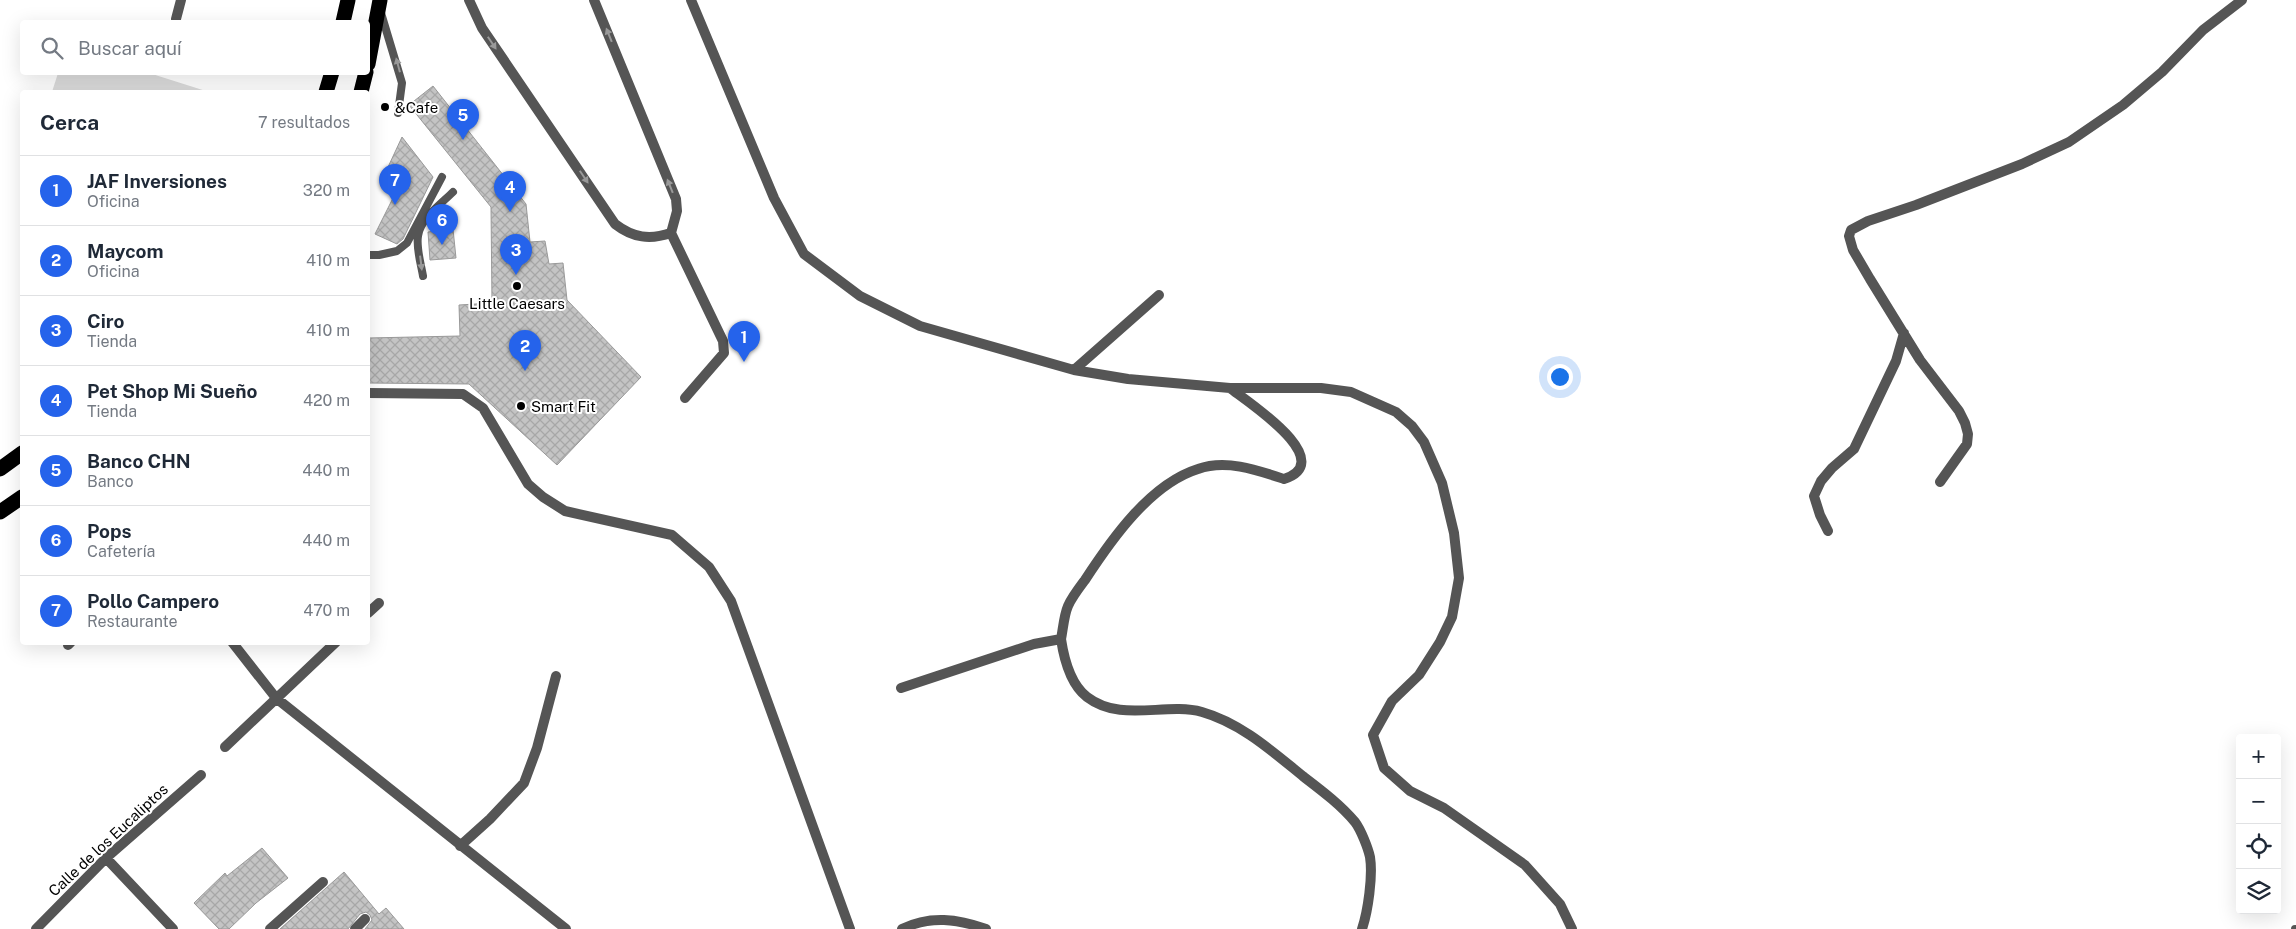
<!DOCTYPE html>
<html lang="es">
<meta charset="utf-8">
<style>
:root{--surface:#fff;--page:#f2f2f3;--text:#1f2937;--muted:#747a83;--line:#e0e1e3;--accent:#2563eb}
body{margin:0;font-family:"Public Sans",sans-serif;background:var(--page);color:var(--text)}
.controls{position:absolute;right:15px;bottom:15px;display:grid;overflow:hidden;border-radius:5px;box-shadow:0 5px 20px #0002}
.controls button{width:45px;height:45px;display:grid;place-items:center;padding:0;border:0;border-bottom:1px solid var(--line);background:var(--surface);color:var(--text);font:25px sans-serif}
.you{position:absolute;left:1559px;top:376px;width:18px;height:18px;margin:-12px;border:4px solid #fff;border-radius:50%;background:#1a73e8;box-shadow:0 0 0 8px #1a73e833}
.badge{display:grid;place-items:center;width:32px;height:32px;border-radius:50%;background:var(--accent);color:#fff;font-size:16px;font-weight:700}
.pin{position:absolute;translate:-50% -41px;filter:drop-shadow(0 1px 2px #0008)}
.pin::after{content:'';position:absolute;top:26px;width:18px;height:15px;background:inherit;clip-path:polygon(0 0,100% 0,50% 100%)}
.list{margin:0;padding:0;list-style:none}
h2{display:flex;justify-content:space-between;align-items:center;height:65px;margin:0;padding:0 20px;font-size:21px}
h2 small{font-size:16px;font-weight:400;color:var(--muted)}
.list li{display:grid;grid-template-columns:32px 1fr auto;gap:15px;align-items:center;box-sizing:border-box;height:70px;padding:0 20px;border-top:1px solid var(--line)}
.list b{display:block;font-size:19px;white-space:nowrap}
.list p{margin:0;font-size:16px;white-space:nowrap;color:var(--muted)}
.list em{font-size:16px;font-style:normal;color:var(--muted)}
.icon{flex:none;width:28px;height:28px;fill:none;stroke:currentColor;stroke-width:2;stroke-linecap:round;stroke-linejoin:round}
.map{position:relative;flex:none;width:2296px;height:929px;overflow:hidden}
.search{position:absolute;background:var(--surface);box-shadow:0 5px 20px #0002;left:20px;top:20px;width:350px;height:55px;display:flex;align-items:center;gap:12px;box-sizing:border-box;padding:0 18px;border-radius:5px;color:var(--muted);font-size:19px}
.panel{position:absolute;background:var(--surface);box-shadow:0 5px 20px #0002;left:20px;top:90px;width:350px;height:555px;border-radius:5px}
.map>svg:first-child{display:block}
.grass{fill:#dcdcdc}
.building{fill:url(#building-cross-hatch);stroke:#999}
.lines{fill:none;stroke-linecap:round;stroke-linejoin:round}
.lane{stroke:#555;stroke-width:8}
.street{stroke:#555;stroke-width:10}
.highway{stroke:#000;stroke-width:15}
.oneway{fill:#999}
.poi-dot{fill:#000;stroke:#fff;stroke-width:2}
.labels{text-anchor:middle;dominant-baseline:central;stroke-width:4;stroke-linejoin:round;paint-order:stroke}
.poi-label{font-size:15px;fill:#000;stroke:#fff;text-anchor:start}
.street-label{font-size:15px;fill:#000;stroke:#fff}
</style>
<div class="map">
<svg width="2296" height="929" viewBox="0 0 2296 929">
<defs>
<pattern id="building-cross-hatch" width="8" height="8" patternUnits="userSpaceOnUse" patternTransform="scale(1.25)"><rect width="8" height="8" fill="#c4c4c4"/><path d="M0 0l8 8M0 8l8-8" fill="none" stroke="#a7a7a7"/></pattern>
</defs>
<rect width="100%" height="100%" fill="#fff"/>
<path class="grass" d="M58,73H149L209,92H52Z"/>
<path class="building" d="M433,86L526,204L530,242L545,241L549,264L563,263L567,300L641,377L557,465L469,384L368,383V338L460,336L459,305L492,303L491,207L409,105Z
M402,137L433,177L403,239L397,244L375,234L398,188L382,180Z
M453,229L456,258L430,260L428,232Z
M262,848L288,878L256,903L229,929H219L194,903L225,873L227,876Z
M344,872L379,914L386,908L404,929H365L372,920L370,915L366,912L360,914L348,929H280Z"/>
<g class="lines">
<path class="lane" d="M381,13L402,83L398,113
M368,255H379L397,251L407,243L442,177
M423,276C421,264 416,248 418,236C420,219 442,203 453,192
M2295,929H2296"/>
<path class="street" d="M469,0L482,28L615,224C633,238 650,240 671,233
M594,0L676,199L677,211L671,233L723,341L724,353L685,398
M691,0L774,198L804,254L860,296L920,326L1074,370L1128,379L1230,388H1321L1351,392L1396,412L1412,426L1424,442L1442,483L1454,533L1459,578L1452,617L1440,642L1419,675L1392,701L1373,735L1384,768L1410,791L1444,808L1525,865L1560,904L1572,929
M176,19L181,0
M1074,370L1159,295
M368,393L463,394L483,408L528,484L543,497L565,511L672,535L709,567L731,601L850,929
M1940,482L1967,444L1968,434L1965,423L1959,411L1920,360L1870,279L1853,250L1849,236L1851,230L1868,221L1916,205L2022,164L2069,142L2123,105L2162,72L2203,30L2242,0
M1828,531L1820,515L1814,496L1821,481L1832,468L1854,449L1896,361L1904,333
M368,613L379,603
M1061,639C1064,659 1070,684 1087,697C1121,723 1165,702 1202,712C1241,723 1273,752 1304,777C1321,790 1341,805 1355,822C1361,830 1368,848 1370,857C1373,876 1368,911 1362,929
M232,642L276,698L566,929
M68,645L71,642
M901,688L1034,644L1061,639C1063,629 1064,615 1068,606C1072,597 1079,588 1085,580C1111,540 1150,484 1198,469C1226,459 1257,470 1284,479C1339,461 1248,402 1230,388
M225,747L336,642
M460,846L490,819L524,783L537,748L556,676
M106,858L173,929
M36,929L106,858L201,775
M270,929L323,882
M355,929L365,919
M902,929C930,915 958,919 986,929"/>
<path class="highway" d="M343,22L348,0
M368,64L380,0
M326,92L332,72
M361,92L366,72
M0,469L22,453
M0,512L22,497"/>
</g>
<defs><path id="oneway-solid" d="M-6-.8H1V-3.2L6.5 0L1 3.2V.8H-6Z" transform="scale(1.25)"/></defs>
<g class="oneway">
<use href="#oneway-solid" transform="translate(609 35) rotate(-112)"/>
<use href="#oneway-solid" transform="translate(492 43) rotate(56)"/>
<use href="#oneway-solid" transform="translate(398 65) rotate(-105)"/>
<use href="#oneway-solid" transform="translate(584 177) rotate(56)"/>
<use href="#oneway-solid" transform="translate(670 186) rotate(-112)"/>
<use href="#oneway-solid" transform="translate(421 263) rotate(83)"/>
</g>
<g class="poi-dot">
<circle cx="385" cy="107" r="5"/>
<circle cx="517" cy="286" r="5"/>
<circle cx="521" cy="406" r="5"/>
</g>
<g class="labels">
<g class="poi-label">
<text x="395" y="107">&amp;Cafe</text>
<text x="517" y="303" text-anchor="middle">Little Caesars</text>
<text x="531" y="406">Smart Fit</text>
</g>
<g class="street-label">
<text transform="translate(108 840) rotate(-43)">Calle de los Eucaliptos</text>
</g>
</g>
</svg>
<div class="controls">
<button>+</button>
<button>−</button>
<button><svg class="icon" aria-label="locate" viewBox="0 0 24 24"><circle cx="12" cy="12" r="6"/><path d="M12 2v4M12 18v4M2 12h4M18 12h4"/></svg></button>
<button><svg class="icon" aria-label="layers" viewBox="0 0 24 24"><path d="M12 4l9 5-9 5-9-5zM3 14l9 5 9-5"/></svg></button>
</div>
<div class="you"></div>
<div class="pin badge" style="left:744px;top:362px">1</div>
<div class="pin badge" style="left:525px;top:371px">2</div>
<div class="pin badge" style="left:516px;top:275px">3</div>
<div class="pin badge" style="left:510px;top:212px">4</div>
<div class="pin badge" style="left:463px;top:140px">5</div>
<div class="pin badge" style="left:442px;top:245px">6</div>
<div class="pin badge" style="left:395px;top:205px">7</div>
<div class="search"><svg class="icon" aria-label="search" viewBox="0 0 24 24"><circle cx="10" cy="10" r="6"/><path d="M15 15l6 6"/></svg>Buscar aquí</div>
<section class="panel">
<h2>Cerca<small>7 resultados</small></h2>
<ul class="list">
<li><span class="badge">1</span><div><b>JAF Inversiones</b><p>Oficina</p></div><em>320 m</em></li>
<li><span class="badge">2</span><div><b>Maycom</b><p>Oficina</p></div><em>410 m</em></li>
<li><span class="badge">3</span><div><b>Ciro</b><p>Tienda</p></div><em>410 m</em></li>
<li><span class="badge">4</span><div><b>Pet Shop Mi Sueño</b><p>Tienda</p></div><em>420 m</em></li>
<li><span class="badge">5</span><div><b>Banco CHN</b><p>Banco</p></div><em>440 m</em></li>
<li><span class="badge">6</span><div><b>Pops</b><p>Cafetería</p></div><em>440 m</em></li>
<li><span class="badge">7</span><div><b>Pollo Campero</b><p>Restaurante</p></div><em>470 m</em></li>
</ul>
</section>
</div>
